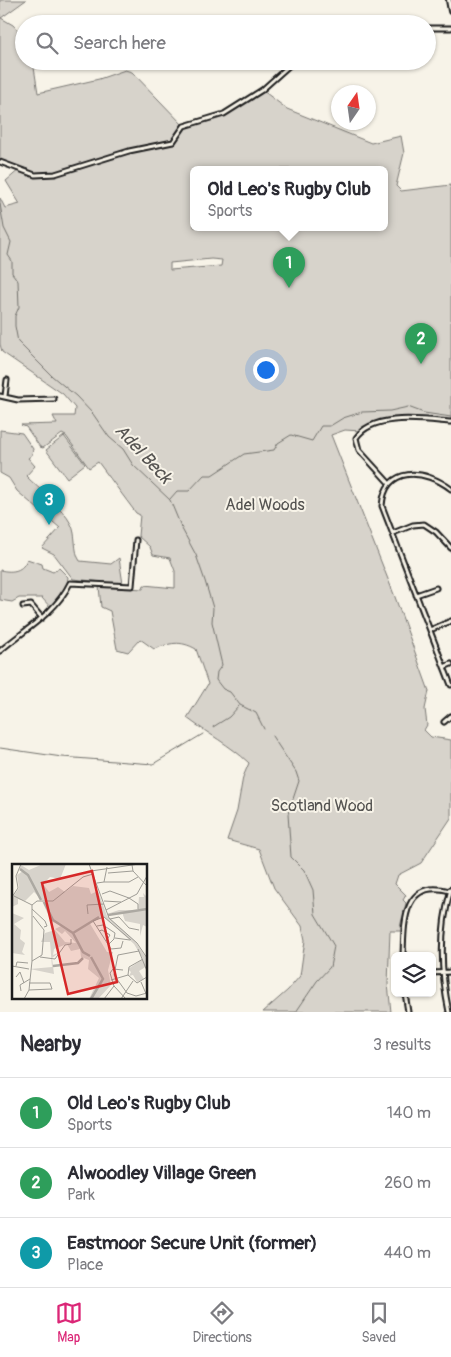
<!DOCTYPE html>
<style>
:root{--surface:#fff;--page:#f7f7f7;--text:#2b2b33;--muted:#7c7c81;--line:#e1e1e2;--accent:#db2777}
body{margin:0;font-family:Pangolin,sans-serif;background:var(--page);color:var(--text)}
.controls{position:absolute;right:15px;bottom:15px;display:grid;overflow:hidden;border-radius:8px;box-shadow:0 1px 4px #0004}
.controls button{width:45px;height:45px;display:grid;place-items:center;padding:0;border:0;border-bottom:1px solid var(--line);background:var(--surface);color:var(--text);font:25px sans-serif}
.compass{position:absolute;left:331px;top:85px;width:45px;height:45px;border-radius:50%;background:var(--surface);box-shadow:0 1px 4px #0004;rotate:13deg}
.you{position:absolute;left:265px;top:369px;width:18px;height:18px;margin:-12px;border:4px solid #fff;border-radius:50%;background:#1a73e8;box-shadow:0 0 0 8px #1a73e833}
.badge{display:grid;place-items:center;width:32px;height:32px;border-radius:50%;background:var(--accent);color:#fff;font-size:16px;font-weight:700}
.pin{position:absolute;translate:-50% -41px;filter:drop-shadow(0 1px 2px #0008)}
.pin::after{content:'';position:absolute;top:26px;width:18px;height:15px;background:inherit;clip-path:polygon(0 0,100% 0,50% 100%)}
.popup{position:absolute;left:190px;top:166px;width:198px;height:65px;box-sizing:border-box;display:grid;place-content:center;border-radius:8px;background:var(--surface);filter:drop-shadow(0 1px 4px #0005);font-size:16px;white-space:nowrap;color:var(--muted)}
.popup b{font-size:19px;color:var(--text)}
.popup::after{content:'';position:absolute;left:50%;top:100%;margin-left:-10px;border:10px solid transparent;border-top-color:var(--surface)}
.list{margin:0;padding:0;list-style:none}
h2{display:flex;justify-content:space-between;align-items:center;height:65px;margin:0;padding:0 20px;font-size:21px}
h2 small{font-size:16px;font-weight:400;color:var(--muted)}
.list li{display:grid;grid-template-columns:32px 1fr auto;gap:15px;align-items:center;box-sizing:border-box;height:70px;padding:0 20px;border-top:1px solid var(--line)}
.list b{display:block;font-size:19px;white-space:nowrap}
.list p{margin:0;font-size:16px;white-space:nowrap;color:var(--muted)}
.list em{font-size:16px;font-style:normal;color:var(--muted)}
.icon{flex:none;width:28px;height:28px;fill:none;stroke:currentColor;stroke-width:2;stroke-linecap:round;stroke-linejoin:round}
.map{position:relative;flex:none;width:451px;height:1012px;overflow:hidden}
.search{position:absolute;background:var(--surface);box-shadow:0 1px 4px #0004;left:15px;right:15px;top:15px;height:55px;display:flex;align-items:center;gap:12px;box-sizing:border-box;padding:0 18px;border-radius:28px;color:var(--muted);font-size:19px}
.sheet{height:275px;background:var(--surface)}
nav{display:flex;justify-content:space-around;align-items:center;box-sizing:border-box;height:70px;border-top:1px solid var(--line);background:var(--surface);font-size:14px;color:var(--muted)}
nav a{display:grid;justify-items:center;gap:2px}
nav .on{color:var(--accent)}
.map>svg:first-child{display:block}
.green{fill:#d7d3cb;stroke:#7a7874;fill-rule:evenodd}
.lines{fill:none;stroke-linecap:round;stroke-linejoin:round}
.stream{stroke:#72716c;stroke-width:1}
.minor-casing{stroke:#1c1c1c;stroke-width:7}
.tertiary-casing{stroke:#1c1c1c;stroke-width:8}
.minor{stroke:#f7f3e8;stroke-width:3}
.tertiary{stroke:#f7f3e8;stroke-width:4}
.labels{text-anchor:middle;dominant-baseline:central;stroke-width:4;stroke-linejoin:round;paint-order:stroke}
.park-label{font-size:16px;fill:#545351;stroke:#f7f3e8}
.water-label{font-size:18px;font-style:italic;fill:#565452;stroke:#f7f3e8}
.inset-river{fill:none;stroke:#aca9a2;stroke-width:2.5}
.inset-road{fill:none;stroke:#9f9d96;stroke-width:1}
.view{fill:#d62828;fill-opacity:0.15;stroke:#d62828;stroke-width:2.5}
.inset-edge{fill:none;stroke:#1c1c1c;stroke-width:2.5}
</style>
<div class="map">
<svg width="451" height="1012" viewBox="0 0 451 1012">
<rect width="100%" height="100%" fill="#f7f3e8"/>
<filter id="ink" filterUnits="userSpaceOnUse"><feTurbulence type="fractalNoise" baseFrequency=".02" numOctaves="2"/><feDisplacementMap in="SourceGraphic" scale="10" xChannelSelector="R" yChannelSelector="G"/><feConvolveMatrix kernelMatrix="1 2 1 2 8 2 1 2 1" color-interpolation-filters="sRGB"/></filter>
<g filter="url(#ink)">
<path class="green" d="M0,0H26L1,18L13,25L24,37V61H33L38,93L99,79L125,70L132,72L184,126L225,114L262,90L287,109L371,143L401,136L404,153L396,186L401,191L451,185V422L408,419L370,426L361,431L345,430L331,435L395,597L429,691L425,709L427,725L424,730L431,737L451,740V818L421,863L398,875L395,884L406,895L403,900L406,903L400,927L402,931H390L388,984L391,1012H263L288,990L300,976L305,940L302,926L274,888L259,849L227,840L237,811L243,777L249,763C230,745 208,734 187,718L208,684L196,649C180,640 170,643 154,649L140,639L128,652L117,649L110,611L101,607L99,586L143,589L144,585L175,588V571L170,558L153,555L150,547L138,536L140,515L136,513L98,462L89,468L66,436L62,434L43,448L40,447L26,427L21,425L57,424L53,416H74L75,408L63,394L2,352L0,344V198L5,208L20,204L6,181L20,169L0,160ZM194,169H384V227H194ZM211,259L222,260L221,266L170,270V263Z
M0,430L22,433L33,449L32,455L28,458L35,466L26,476C39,489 63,508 71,524C77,535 73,551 80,561L111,564L119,558L123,584L73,579L54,554L42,548L60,528L17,491L9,478L0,473Z
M64,436L85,464L67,478L46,450Z
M27,559L42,564L43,568L53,572L59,568L68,577L67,584L51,608L42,598H19L12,602L0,600V570C13,573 23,571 27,559Z"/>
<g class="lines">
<path class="stream" d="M0,204L4,228L11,242L8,255L12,261V273L18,281L19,307L15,316V326L18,342L52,376L76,396L93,414L109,437L123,449L133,465L170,500L182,529L196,555L205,581L213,608L212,622L222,665L217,672L216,680L223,689L230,692L240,705L256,713L264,729
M170,499L177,491H189L204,475H212L244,454L274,450L278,443L291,435L312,441L321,426H330L343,418L362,412L390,411L408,407L424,413L451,417
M213,727L229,717L239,706
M272,736L296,772L299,781L288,814L291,857L304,870L313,890L315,914L334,946L330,967L317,981L296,1012
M0,748L62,757L153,764L203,734"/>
<defs>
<path id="minor" d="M427,28H451
M0,162L35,175L55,174L129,151L173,142L184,126L224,114L262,90L292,63L298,61
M0,396L18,400L54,399
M5,396L7,380
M389,483L359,450L356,438C373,412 424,420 451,422
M451,489C425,469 385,465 382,506L451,685
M393,533L413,525L424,524L436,532L451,548
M416,595L436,588
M23,606L31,605L42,618
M430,630L451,621
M0,651C25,629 55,614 70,583L132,586L136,540
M444,667L451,664
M444,722L451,716
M403,956C404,922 403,878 450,891
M432,973L451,972
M405,993L408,1012
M449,1012C440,970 439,930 451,889"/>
<path id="tertiary" d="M449,0L451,11"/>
</defs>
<use href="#minor" class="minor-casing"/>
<use href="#tertiary" class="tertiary-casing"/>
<use href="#minor" class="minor"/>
<use href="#tertiary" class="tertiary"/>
</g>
</g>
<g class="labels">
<g class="park-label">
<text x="265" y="505">Adel Woods</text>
<text x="322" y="806">Scotland Wood</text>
</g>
<g class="water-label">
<text transform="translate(143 454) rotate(47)">Adel Beck</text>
</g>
</g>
<g transform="translate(12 864)">
<rect width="135" height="135" fill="#f7f3e8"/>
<path d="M31,0H54L48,15L38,13L31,20L37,28L46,23L53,28L61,22L77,24L79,30L86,27L95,52L123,77L135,95V102L127,107L132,115L125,118L121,111L117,112L119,108L116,105L131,95L122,80L92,53L77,58L95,88H101L96,106L99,121L86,135H77L87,114L76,105L77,96L69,93L68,85L59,87L55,80L42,85L41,91L48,88L40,94L42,110L18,105L40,103L38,78H29L33,69L43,66L53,78L64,79L53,67L50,70L43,65L49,62L39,57L30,37L36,41V37L30,36L22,28L13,37L6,35V40L0,43V34L7,24L5,11L11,7L7,5L9,1L17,6ZM131,29L135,33V63L131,61L128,72V60L113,57L110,48L95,50L107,46H126L127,33H132ZM0,49L12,54L2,60L9,66L8,75L13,79L10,88L13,91L0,89Z" fill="#d7d3cb"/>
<path class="inset-river" d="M8,5L16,11L29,36M32,38L41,56L61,69L71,88L78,92M96,51L135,45M61,69L87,53M79,93L91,115L79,135M41,102L66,99L71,94"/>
<path class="inset-road" d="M77,0L97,54L125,79L135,94M120,1L121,7L135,22M79,7L127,0M96,9L121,7M92,18H117L126,13M85,19L92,18L95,3M90,30L98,27L117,34M2,32L20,41M0,33L6,24L4,12L9,0M117,34L126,40V45M92,37L109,38M20,41L25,37H41L71,13L81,10M20,45L33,57L35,62L32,63M94,46L125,30L135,12M76,50L75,41L92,40M98,55L107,53L117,64L127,66M85,62L91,61L103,69L102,75L96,81M87,67L90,66L98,71L94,77M103,74L118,76M111,77L109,84L99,85L81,57L92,53L119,76M126,85L135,107M127,87L106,91L102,111L115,129L124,132L135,129M28,93L43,95L53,81L59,80V75M131,95L117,103L116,111L125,119L135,113M20,97L30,91L32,66L21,52M0,102L17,105M4,102L5,98L16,99M111,106L101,105L98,109L102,122L114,135M4,113L8,108L12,119M99,116L116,111M129,118L135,132M17,126L40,125L38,119H17M9,127L8,121L18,115M12,135L17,126L20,97V41M92,135L102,122M109,135L121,117"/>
<path class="view" d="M80,7L105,118L56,130L30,19Z"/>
<rect width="135" height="135" class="inset-edge"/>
</g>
</svg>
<div class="controls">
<button><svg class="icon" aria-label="layers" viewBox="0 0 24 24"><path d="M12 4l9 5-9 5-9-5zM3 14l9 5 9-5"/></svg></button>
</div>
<svg class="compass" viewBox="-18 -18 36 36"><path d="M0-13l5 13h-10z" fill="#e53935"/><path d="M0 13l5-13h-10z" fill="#7c7c81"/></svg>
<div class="you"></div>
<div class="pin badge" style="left:289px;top:288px;background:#2e9e5b">1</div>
<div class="popup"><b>Old Leo's Rugby Club</b>Sports</div>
<div class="pin badge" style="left:421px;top:364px;background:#2e9e5b">2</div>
<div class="pin badge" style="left:49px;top:525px;background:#0f9aa8">3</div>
<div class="search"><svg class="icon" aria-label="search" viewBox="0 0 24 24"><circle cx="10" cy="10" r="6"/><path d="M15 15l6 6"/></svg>Search here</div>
</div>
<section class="sheet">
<h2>Nearby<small>3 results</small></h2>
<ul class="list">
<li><span class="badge" style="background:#2e9e5b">1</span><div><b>Old Leo's Rugby Club</b><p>Sports</p></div><em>140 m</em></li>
<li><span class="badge" style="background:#2e9e5b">2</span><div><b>Alwoodley Village Green</b><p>Park</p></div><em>260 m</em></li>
<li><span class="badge" style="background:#0f9aa8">3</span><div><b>Eastmoor Secure Unit (former)</b><p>Place</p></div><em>440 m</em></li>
</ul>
</section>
<nav>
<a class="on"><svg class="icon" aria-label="map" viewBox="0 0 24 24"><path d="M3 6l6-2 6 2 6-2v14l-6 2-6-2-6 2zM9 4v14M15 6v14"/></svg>Map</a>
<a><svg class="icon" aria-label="directions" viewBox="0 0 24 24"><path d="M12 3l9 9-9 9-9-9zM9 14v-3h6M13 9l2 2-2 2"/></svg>Directions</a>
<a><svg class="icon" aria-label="saved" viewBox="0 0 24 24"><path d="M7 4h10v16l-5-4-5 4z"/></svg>Saved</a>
</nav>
